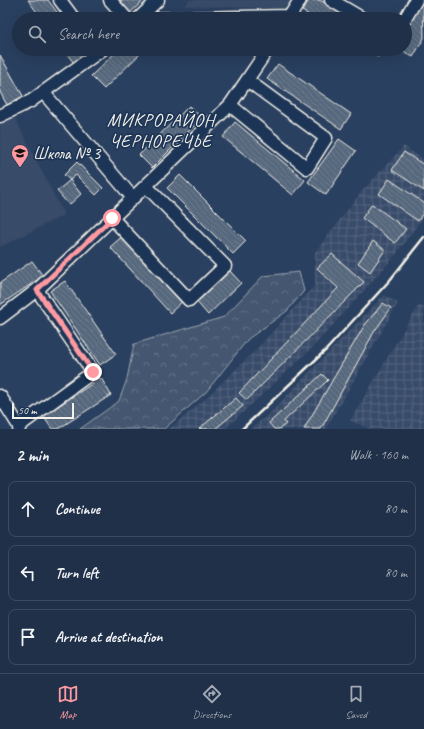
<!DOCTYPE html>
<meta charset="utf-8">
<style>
:root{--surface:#203048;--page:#2d3c52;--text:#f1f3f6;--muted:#a2a9b4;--line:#3d4b60;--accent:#ff9aa2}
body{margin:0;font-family:Caveat,sans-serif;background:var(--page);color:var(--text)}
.scale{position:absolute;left:12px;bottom:10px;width:62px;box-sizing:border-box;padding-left:4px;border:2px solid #f4f1e8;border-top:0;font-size:11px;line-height:14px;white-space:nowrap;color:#f4f1e8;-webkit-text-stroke:3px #1d3557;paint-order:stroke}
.stop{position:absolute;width:12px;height:12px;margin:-9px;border:3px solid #ff9aa2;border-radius:50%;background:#fff}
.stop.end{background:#ff9aa2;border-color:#fff;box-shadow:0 1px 4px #0008}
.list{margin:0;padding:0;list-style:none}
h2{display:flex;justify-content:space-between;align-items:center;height:52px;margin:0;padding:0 16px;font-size:17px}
h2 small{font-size:13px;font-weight:400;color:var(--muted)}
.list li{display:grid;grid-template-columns:26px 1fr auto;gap:12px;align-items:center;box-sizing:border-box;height:56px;margin:0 8px 8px;padding:0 8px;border:1px solid var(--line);border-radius:8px}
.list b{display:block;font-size:15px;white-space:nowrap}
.list em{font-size:13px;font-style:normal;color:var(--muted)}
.icon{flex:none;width:22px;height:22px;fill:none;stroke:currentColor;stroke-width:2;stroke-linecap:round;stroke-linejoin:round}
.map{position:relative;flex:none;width:424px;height:429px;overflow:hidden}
.search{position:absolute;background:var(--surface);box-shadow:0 4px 16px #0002;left:12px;right:12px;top:12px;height:44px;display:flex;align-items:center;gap:10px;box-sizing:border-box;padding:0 14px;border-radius:22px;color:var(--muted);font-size:15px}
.sheet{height:244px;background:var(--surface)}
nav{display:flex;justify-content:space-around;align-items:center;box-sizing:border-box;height:56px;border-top:1px solid var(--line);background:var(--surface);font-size:11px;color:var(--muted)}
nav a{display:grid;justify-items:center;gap:2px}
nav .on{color:var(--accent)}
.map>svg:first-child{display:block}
.built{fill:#374c69}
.industrial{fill:url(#industrial-grid)}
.forest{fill:url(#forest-crowns);stroke:#9ca4ac}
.building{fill:url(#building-back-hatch);stroke:#f4f1e8}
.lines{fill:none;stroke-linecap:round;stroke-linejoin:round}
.minor-casing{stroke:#f4f1e8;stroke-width:15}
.minor{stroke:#1d3557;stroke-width:12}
.rail{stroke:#f4f1e8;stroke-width:2.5}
.route{stroke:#ff9aa2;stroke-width:5}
.labels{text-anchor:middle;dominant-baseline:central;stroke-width:3.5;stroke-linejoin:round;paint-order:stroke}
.poi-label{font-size:17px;fill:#f4f1e8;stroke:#1d3557;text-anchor:start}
.neighbourhood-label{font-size:18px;letter-spacing:1px;fill:#f4f1e8;stroke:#1d3557}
</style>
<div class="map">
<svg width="424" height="429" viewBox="0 0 424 429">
<defs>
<pattern id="industrial-grid" width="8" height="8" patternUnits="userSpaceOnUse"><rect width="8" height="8" fill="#374c69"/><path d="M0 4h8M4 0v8" fill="none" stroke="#55667e"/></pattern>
<pattern id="forest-crowns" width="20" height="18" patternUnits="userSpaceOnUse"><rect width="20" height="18" fill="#445771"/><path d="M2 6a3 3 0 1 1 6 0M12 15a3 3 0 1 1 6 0" fill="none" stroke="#607085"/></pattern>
<pattern id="building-back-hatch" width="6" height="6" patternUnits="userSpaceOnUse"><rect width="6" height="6" fill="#56677d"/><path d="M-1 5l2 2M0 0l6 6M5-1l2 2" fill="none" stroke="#6f7d8f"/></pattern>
</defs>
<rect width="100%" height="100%" fill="#2a4060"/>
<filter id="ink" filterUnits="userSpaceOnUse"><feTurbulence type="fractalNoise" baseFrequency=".025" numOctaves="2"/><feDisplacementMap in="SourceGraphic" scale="8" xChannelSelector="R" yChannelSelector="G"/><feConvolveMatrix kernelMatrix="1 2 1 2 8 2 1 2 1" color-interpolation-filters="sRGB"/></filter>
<g filter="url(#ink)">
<path class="built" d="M189,0H293L287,9L184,6Z
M13,114L64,215L0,247V121Z"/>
<path class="industrial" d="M404,146L424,160V216L394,257L313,347L225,429H169L204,400L255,351L315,285V252L362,191Z
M384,295L398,303L326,429H251L271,412Z
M418,306L424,307V429H371L350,421Z"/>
<path class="forest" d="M299,272L304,291L287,311L248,339L206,392L164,429H80L119,401L127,379L134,344L224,317L263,276Z"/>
<path class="building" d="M28,0H48L62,19H42Z
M118,0H144L130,13Z
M309,0H320L352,19H316L302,11Z
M423,0L424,38L413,57L399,49H405V31Z
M63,49H83L87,53L74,63Z
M119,49H145L104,89L91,76Z
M366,49H383L378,57Z
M0,55L23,96L7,105L0,92Z
M278,64L351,114L341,129L267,79Z
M189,106L202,118L152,168L139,155Z
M235,122L305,180L293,195L223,137Z
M339,139L356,151L326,195L308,182Z
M404,152L424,165V191L392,170Z
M77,162L103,188L96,195L76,175L70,180L64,175Z
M180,175L246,241L233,254L167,188Z
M389,179L424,203V211L418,221L379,194Z
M70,180L81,194L69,205L57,191Z
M372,204L406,229L395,243L362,218Z
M125,234L184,300L170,313L110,247Z
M373,241L385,250L370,272L358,263Z
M332,254L364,282L247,400L239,393L338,288L317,268Z
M32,261L43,276L0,305V283Z
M229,270L241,283L208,315L196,301Z
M65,281L116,354L100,365L50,291Z
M383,303L391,308L374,332L321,429H304L364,326Z
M322,374L328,380L284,421L286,424L279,429H274L269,423Z
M101,378L111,395L58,429H52L43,416Z
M236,398L243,406L215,429H199Z"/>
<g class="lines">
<defs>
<path id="minor" d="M60,0L74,19
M110,0L127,19
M331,0L363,19
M290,16L300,0
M138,19L158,0
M145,19L290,16L288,19
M405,19L416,0
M43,92L133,198
M230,105L307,168L326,138L247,80
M0,116L31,101L103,49
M112,218L189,300L225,266L146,186
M37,290L230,105L268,49
M0,318L37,290L93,372L19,426
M0,396L19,426V429"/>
</defs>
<use href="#minor" class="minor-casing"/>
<use href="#minor" class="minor"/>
<path class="rail" d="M242,429L327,349L390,280L424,237"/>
</g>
</g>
<g class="lines" filter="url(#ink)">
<path class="route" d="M93,372L37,290L112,218"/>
</g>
<defs>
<symbol id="school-pin" viewBox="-11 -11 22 30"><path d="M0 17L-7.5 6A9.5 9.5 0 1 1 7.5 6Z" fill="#ff9aa2" stroke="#1d3557"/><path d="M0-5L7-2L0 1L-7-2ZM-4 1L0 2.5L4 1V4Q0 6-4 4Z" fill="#111"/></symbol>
</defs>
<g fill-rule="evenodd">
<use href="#school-pin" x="10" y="143" width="20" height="27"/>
</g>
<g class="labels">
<g class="poi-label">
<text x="33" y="153">Школа № 3</text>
</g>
<g class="neighbourhood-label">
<text x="161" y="120">МИКРОРАЙОН<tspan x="161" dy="21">ЧЕРНОРЕЧЬЕ</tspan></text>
</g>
</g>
</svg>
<div class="scale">50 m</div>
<div class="stop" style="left:112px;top:218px"></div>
<div class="stop end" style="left:93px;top:372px"></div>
<div class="search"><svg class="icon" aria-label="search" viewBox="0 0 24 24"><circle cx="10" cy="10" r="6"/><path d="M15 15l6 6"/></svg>Search here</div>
</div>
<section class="sheet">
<h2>2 min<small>Walk · 160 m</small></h2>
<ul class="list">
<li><svg class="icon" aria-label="ahead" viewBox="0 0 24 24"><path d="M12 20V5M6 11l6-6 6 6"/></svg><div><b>Continue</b></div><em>80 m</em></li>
<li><svg class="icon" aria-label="left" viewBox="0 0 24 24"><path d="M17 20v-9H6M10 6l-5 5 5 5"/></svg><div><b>Turn left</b></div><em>80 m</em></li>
<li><svg class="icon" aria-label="arrive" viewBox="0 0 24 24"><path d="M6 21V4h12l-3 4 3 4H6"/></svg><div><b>Arrive at destination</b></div></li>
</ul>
</section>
<nav>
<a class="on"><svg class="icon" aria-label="map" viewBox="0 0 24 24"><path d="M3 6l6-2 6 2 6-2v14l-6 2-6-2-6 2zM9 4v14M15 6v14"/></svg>Map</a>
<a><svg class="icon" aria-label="directions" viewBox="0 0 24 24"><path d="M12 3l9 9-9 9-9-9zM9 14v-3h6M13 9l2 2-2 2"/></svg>Directions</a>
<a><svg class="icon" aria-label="saved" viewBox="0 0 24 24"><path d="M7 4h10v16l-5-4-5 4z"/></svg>Saved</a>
</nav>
